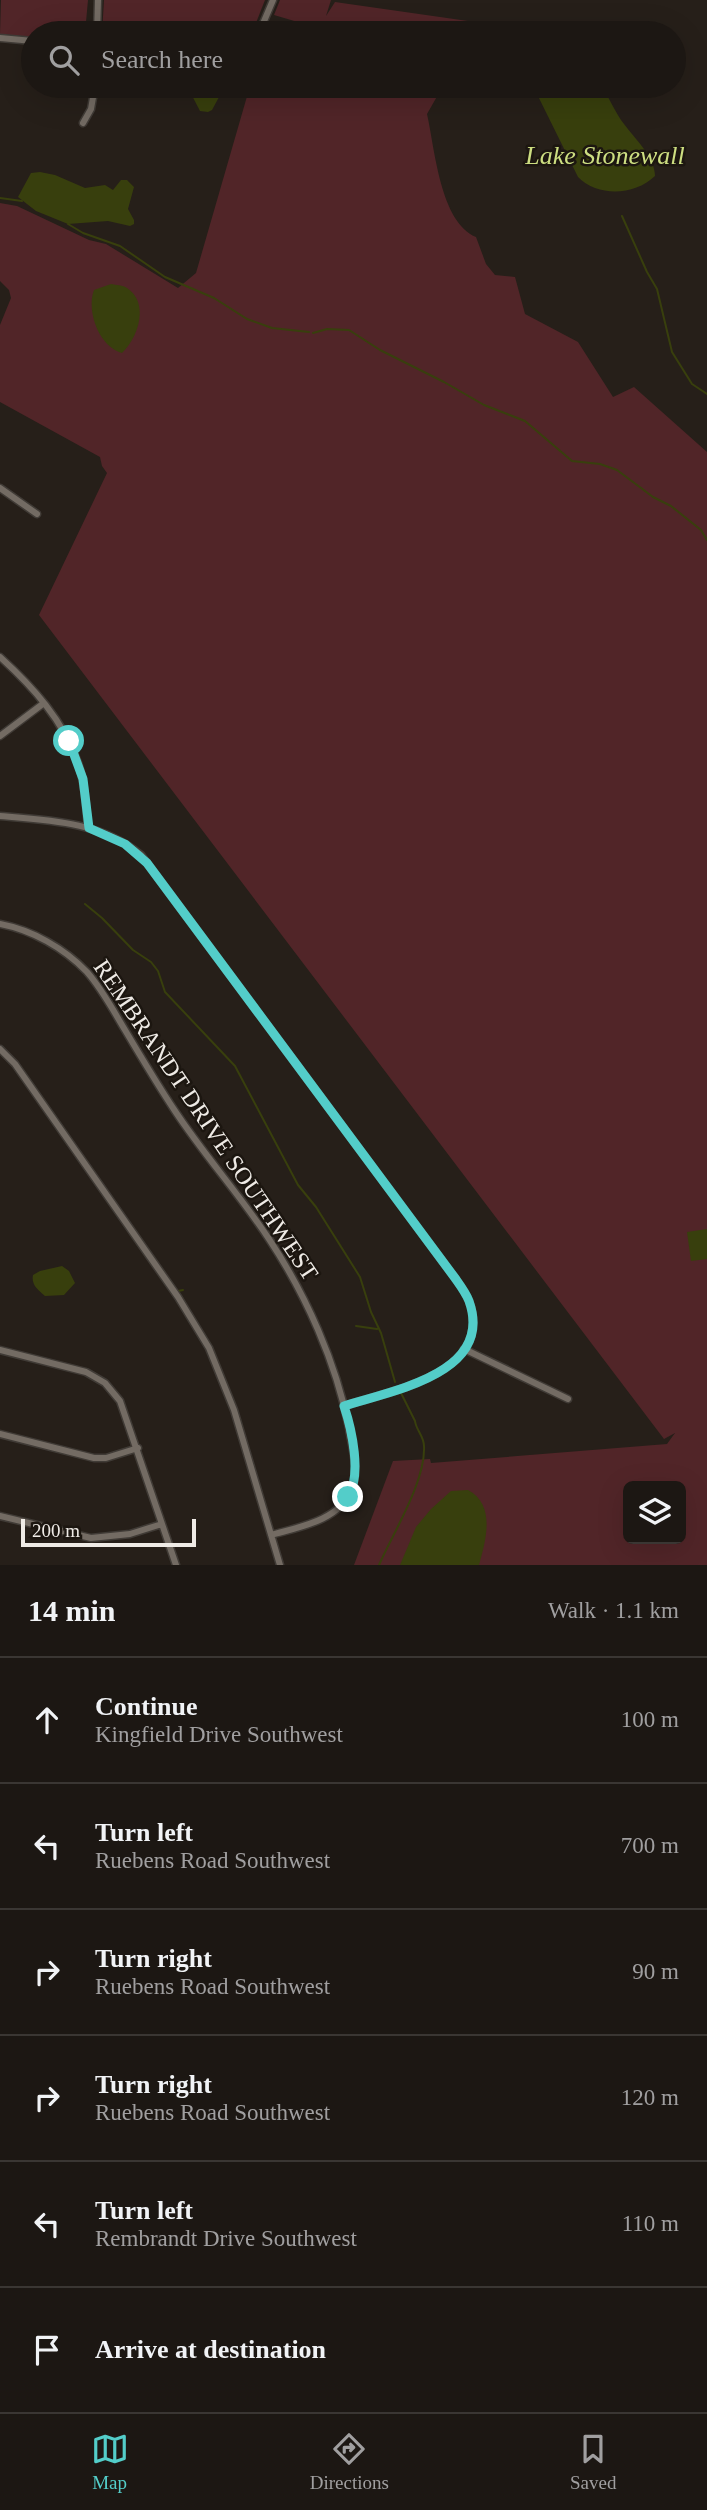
<!DOCTYPE html>
<meta charset="utf-8">
<style>
:root{--surface:#1c1713;--page:#292421;--text:#f1f3f6;--muted:#a09fa0;--line:#3a3633;--accent:#53cdc9}
body{margin:0;font-family:"Times New Roman",serif;background:var(--page);color:var(--text)}
.controls{position:absolute;right:21px;bottom:21px;display:grid;overflow:hidden;border-radius:10px;box-shadow:0 7px 28px #0002}
.controls button{width:63px;height:63px;display:grid;place-items:center;padding:0;border:0;border-bottom:2px solid var(--line);background:var(--surface);color:var(--text);font:35px sans-serif}
.scale{position:absolute;left:21px;bottom:18px;width:175px;box-sizing:border-box;padding-left:7px;border:4px solid #efebe6;border-top:0;font-size:19px;line-height:24px;white-space:nowrap;color:#efebe6;-webkit-text-stroke:5px #1c1610;paint-order:stroke}
.stop{position:absolute;width:21px;height:21px;margin:-16px;border:5px solid #53cdc9;border-radius:50%;background:#fff}
.stop.end{background:#53cdc9;border-color:#fff;box-shadow:0 2px 7px #0008}
.list{margin:0;padding:0;list-style:none}
h2{display:flex;justify-content:space-between;align-items:center;height:91px;margin:0;padding:0 28px;font-size:30px}
h2 small{font-size:23px;font-weight:400;color:var(--muted)}
.list li{display:grid;grid-template-columns:46px 1fr auto;gap:21px;align-items:center;box-sizing:border-box;height:126px;padding:0 28px;border-top:2px solid var(--line)}
.list b{display:block;font-size:26px;white-space:nowrap}
.list p{margin:0;font-size:23px;white-space:nowrap;color:var(--muted)}
.list em{font-size:23px;font-style:normal;color:var(--muted)}
.icon{flex:none;width:38px;height:38px;fill:none;stroke:currentColor;stroke-width:2;stroke-linecap:round;stroke-linejoin:round}
.map{position:relative;flex:none;width:707px;height:1565px;overflow:hidden}
.search{position:absolute;background:var(--surface);box-shadow:0 7px 28px #0002;left:21px;right:21px;top:21px;height:77px;display:flex;align-items:center;gap:18px;box-sizing:border-box;padding:0 24px;border-radius:38px;color:var(--muted);font-size:26px}
.sheet{height:847px;background:var(--surface)}
nav{display:flex;justify-content:space-around;align-items:center;box-sizing:border-box;height:98px;border-top:2px solid var(--line);background:var(--surface);font-size:19px;color:var(--muted)}
nav a{display:grid;justify-items:center;gap:4px}
nav .on{color:var(--accent)}
.map>svg:first-child{display:block}
.green{fill:#512528;fill-rule:evenodd}
.water{fill:#383f0d}
.lines{fill:none;stroke-linecap:round;stroke-linejoin:round}
.stream{stroke:#383f0d;stroke-width:2}
.minor-casing{stroke:#403b36;stroke-width:9}
.minor{stroke:#736b63;stroke-width:6}
.route{stroke:#53cdc9;stroke-width:9}
.labels{text-anchor:middle;dominant-baseline:central;stroke-width:5;stroke-linejoin:round;paint-order:stroke}
.street-label{font-size:24px;fill:#efebe6;stroke:#1c1610}
.water-label{font-size:26px;font-style:italic;fill:#cdde81;stroke:#1c1610}
</style>
<div class="map">
<svg width="707" height="1565" viewBox="0 0 707 1565">
<rect width="100%" height="100%" fill="#261f19"/>
<path class="green" d="M1,0H88L85,33H33V37L0,34Z
M104,0H265L252,33H102Z
M280,0H331L326,16L335,2L517,28L516,33H315L318,28L274,15Z
M43,86H89L88,95L42,90Z
M250,86H443L427,114C435,149 440,222 476,237L486,264L495,275L515,277L525,314L578,342L613,397L634,387L707,452V1565H354L393,1461L430,1459L431,1463L667,1444L675,1433L664,1439L39,615L107,473L102,466L100,457L0,402V325L11,298L9,290L0,281V203L17,206L89,240L106,244L178,288L196,273ZM628,1486H681V1539H628Z"/>
<path class="water" d="M187,86H225L212,110L208,112L200,111Z
M533,86H601C610,98 615,113 624,124C635,139 655,157 655,176C634,196 598,197 578,177Z
M40,172L55,175L85,188L105,185L113,190L121,180H127L134,187L128,209L134,220V224L130,226L108,221L68,224L36,211L18,197L31,173Z
M111,284C116,285 123,285 127,288C150,303 138,338 122,353C99,347 86,311 94,290Z
M707,1229V1259L691,1261L687,1232Z
M62,1266L69,1271L75,1283L64,1295L45,1296C38,1290 31,1285 33,1275L40,1271Z
M468,1490C496,1505 486,1540 479,1565H400L416,1527L431,1509L451,1491Z"/>
<g class="lines">
<path class="stream" d="M0,198L22,201
M622,216L647,272L657,289L672,352L692,384L707,394
M68,224L83,233L120,246L165,277L214,298L247,319L272,328L309,332
M313,333L327,329L349,330L380,350L444,382L484,405L525,421L572,461L600,464L617,470L653,497L671,506L701,530L707,540
M85,904L102,918L133,950L151,962L158,971L165,992L235,1066L298,1185L316,1207L360,1277L371,1312L381,1333L395,1382
M178,1291L183,1290
M356,1326L377,1329
M379,1565C393,1533 426,1481 424,1446C424,1436 416,1430 415,1421L401,1393"/>
<defs>
<path id="minor" d="M97,33L98,0
M259,33L273,0
M0,38L33,41
M83,123L91,109L95,86
M0,488L37,514
M0,657C33,687 63,720 78,763C85,783 86,806 88,828
M0,736L44,703
M0,816C50,820 101,822 141,855L455,1278C460,1285 466,1293 469,1301C495,1374 390,1391 344,1406
M0,924C32,930 64,948 87,972C102,989 113,1010 125,1030C141,1057 157,1084 175,1111C204,1155 240,1195 269,1239C306,1295 336,1362 349,1428C352,1448 360,1471 351,1491C338,1521 299,1527 271,1535
M0,1049L15,1064L178,1297L209,1348L234,1410L280,1565
M464,1349L568,1399
M0,1350L86,1372L105,1383L120,1401L176,1565
M0,1434L94,1458H106L138,1448
M0,1516L91,1538L130,1534L162,1524"/>
</defs>
<use href="#minor" class="minor-casing"/>
<use href="#minor" class="minor"/>
</g>
<g class="lines">
<path class="route" d="M69,741L83,779L89,828L125,844L147,863L455,1278C460,1285 466,1293 469,1301C495,1374 390,1391 344,1406C352,1430 362,1475 348,1497"/>
</g>
<g class="labels">
<g class="street-label">
<text transform="translate(206 1120) rotate(56)">REMBRANDT DRIVE SOUTHWEST</text>
</g>
<g class="water-label">
<text x="605" y="155">Lake Stonewall</text>
</g>
</g>
</svg>
<div class="controls">
<button><svg class="icon" aria-label="layers" viewBox="0 0 24 24"><path d="M12 4l9 5-9 5-9-5zM3 14l9 5 9-5"/></svg></button>
</div>
<div class="scale">200 m</div>
<div class="stop" style="left:69px;top:741px"></div>
<div class="stop end" style="left:348px;top:1497px"></div>
<div class="search"><svg class="icon" aria-label="search" viewBox="0 0 24 24"><circle cx="10" cy="10" r="6"/><path d="M15 15l6 6"/></svg>Search here</div>
</div>
<section class="sheet">
<h2>14 min<small>Walk · 1.1 km</small></h2>
<ul class="list">
<li><svg class="icon" aria-label="ahead" viewBox="0 0 24 24"><path d="M12 20V5M6 11l6-6 6 6"/></svg><div><b>Continue</b><p>Kingfield Drive Southwest</p></div><em>100 m</em></li>
<li><svg class="icon" aria-label="left" viewBox="0 0 24 24"><path d="M17 20v-9H6M10 6l-5 5 5 5"/></svg><div><b>Turn left</b><p>Ruebens Road Southwest</p></div><em>700 m</em></li>
<li><svg class="icon" aria-label="right" viewBox="0 0 24 24"><path d="M7 20v-9h11M14 6l5 5-5 5"/></svg><div><b>Turn right</b><p>Ruebens Road Southwest</p></div><em>90 m</em></li>
<li><svg class="icon" aria-label="right" viewBox="0 0 24 24"><path d="M7 20v-9h11M14 6l5 5-5 5"/></svg><div><b>Turn right</b><p>Ruebens Road Southwest</p></div><em>120 m</em></li>
<li><svg class="icon" aria-label="left" viewBox="0 0 24 24"><path d="M17 20v-9H6M10 6l-5 5 5 5"/></svg><div><b>Turn left</b><p>Rembrandt Drive Southwest</p></div><em>110 m</em></li>
<li><svg class="icon" aria-label="arrive" viewBox="0 0 24 24"><path d="M6 21V4h12l-3 4 3 4H6"/></svg><div><b>Arrive at destination</b></div></li>
</ul>
</section>
<nav>
<a class="on"><svg class="icon" aria-label="map" viewBox="0 0 24 24"><path d="M3 6l6-2 6 2 6-2v14l-6 2-6-2-6 2zM9 4v14M15 6v14"/></svg>Map</a>
<a><svg class="icon" aria-label="directions" viewBox="0 0 24 24"><path d="M12 3l9 9-9 9-9-9zM9 14v-3h6M13 9l2 2-2 2"/></svg>Directions</a>
<a><svg class="icon" aria-label="saved" viewBox="0 0 24 24"><path d="M7 4h10v16l-5-4-5 4z"/></svg>Saved</a>
</nav>
